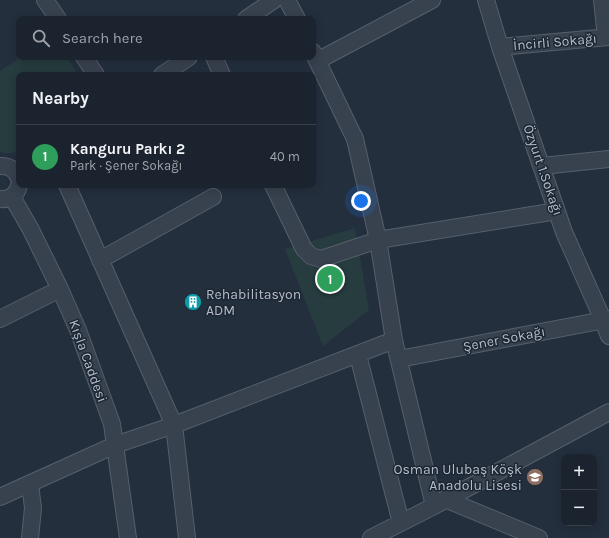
<!DOCTYPE html>
<meta charset="utf-8">
<style>
:root{--surface:#1b232e;--page:#242b36;--text:#f1f3f6;--muted:#a0a4aa;--line:#39404a;--accent:#8ab4f8}
body{margin:0;font-family:Karla,sans-serif;background:var(--page);color:var(--text)}
.controls{position:absolute;right:12px;bottom:12px;display:grid;overflow:hidden;border-radius:8px;box-shadow:0 2px 10px #0003}
.controls button{width:36px;height:36px;display:grid;place-items:center;padding:0;border:0;border-bottom:1px solid var(--line);background:var(--surface);color:var(--text);font:20px sans-serif}
.you{position:absolute;left:361px;top:201px;width:14px;height:14px;margin:-10px;border:3px solid #fff;border-radius:50%;background:#1a73e8;box-shadow:0 0 0 6px #1a73e833}
.badge{display:grid;place-items:center;width:26px;height:26px;border-radius:50%;background:var(--accent);color:#fff;font-size:13px;font-weight:700}
.pin{position:absolute;translate:-50% -50%;border:2px solid #fff;box-shadow:0 1px 4px #0006}
.list{margin:0;padding:0;list-style:none}
h2{display:flex;justify-content:space-between;align-items:center;height:52px;margin:0;padding:0 16px;font-size:17px}
h2 small{font-size:13px;font-weight:400;color:var(--muted)}
.list li{display:grid;grid-template-columns:26px 1fr auto;gap:12px;align-items:center;box-sizing:border-box;height:64px;padding:0 16px;border-top:1px solid var(--line)}
.list b{display:block;font-size:15px;white-space:nowrap}
.list p{margin:0;font-size:13px;white-space:nowrap;color:var(--muted)}
.list em{font-size:13px;font-style:normal;color:var(--muted)}
.icon{flex:none;width:22px;height:22px;fill:none;stroke:currentColor;stroke-width:2;stroke-linecap:round;stroke-linejoin:round}
.map{position:relative;flex:none;width:609px;height:538px;overflow:hidden}
.search{position:absolute;background:var(--surface);box-shadow:0 2px 10px #0003;left:16px;top:16px;width:300px;height:44px;display:flex;align-items:center;gap:10px;box-sizing:border-box;padding:0 14px;border-radius:8px;color:var(--muted);font-size:15px}
.panel{position:absolute;background:var(--surface);box-shadow:0 2px 10px #0003;left:16px;top:72px;width:300px;height:116px;border-radius:8px}
.map>svg:first-child{display:block}
.green{fill:#263c3f}
.lines{fill:none;stroke-linecap:round;stroke-linejoin:round}
.minor-casing{stroke:#565f6c;stroke-width:18}
.minor{stroke:#38414e;stroke-width:16}
.labels{text-anchor:middle;dominant-baseline:central;stroke-width:3;stroke-linejoin:round;paint-order:stroke}
.street-label{font-size:14px;fill:#b4bcc9;stroke:#1d2633}
.poi-label{font-size:14px;fill:#b4bcc9;stroke:#1d2633;text-anchor:start}
</style>
<div class="map">
<svg width="609" height="538" viewBox="0 0 609 538">
<rect width="100%" height="100%" fill="#242f3e"/>
<path class="green" d="M21,57H67L78,75H19V150C12,154 7,154 0,152V71Z
M355,228L369,310L323,346L285,249Z"/>
<g class="lines">
<defs>
<path id="minor" d="M45,0L58,19
M287,0L297,19
M486,0L500,47L564,232L603,320L609,336
M602,0L606,37
M246,19L274,0
M500,47L609,37
M313,52L355,139L378,240L394,340L434,506
M84,57L96,75
M214,57L222,75
M317,61L432,0
M162,75L189,57
M0,166C9,166 15,169 19,178
M542,166L609,159
M67,185L174,425L187,538
M273,185L304,249L311,256L321,259L378,240L557,211
M12,197L30,228L60,289L78,330L112,424L128,538
M0,199C10,200 17,195 19,185
M100,260L213,197
M0,319L60,289
M358,355L401,523
M399,359L609,319
M0,497L115,445L174,425L394,340
M445,499L539,538
M30,538L33,508L30,484
M371,538L434,506L609,412"/>
</defs>
<use href="#minor" class="minor-casing"/>
<use href="#minor" class="minor"/>
</g>
<defs>
<symbol id="building-disc" viewBox="-11 -11 22 22"><circle r="9.5" fill="#0f9aa8" stroke="#1d2633"/><path d="M-4-6H4V6H1V3H-1V6H-4ZM-2.5-4.3h1.7v1.8h-1.7ZM.8-4.3h1.7v1.8H.8ZM-2.5-1h1.7V.8h-1.7ZM.8-1h1.7V.8H.8Z" fill="#fff"/></symbol>
<symbol id="school-disc" viewBox="-11 -11 22 22"><circle r="9.5" fill="#8d6e63" stroke="#1d2633"/><path d="M0-5L7-2L0 1L-7-2ZM-4 1L0 2.5L4 1V4Q0 6-4 4Z" fill="#fff"/></symbol>
</defs>
<g fill-rule="evenodd">
<use href="#building-disc" x="183" y="292" width="20" height="20"/>
<use href="#school-disc" x="525" y="467" width="20" height="20"/>
</g>
<g class="labels">
<g class="street-label">
<text transform="translate(555 42) rotate(-5)">İncirli Sokağı</text>
<text transform="translate(543 170) rotate(71)">Özyurt 1.Sokağı</text>
<text transform="translate(504 339) rotate(-11)">Şener Sokağı</text>
<text transform="translate(88 361) rotate(70)">Kışla Caddesi</text>
</g>
<g class="poi-label">
<text x="206" y="294">Rehabilitasyon<tspan x="206" dy="16">ADM</tspan></text>
<text x="522" y="469" text-anchor="end">Osman Ulubaş Köşk<tspan x="522" dy="16">Anadolu Lisesi</tspan></text>
</g>
</g>
</svg>
<div class="controls">
<button>+</button>
<button>−</button>
</div>
<div class="you"></div>
<div class="pin badge" style="left:330px;top:279px;background:#2e9e5b">1</div>
<div class="search"><svg class="icon" aria-label="search" viewBox="0 0 24 24"><circle cx="10" cy="10" r="6"/><path d="M15 15l6 6"/></svg>Search here</div>
<section class="panel">
<h2>Nearby<small></small></h2>
<ul class="list">
<li><span class="badge" style="background:#2e9e5b">1</span><div><b>Kanguru Parkı 2</b><p>Park · Şener Sokağı</p></div><em>40 m</em></li>
</ul>
</section>
</div>
